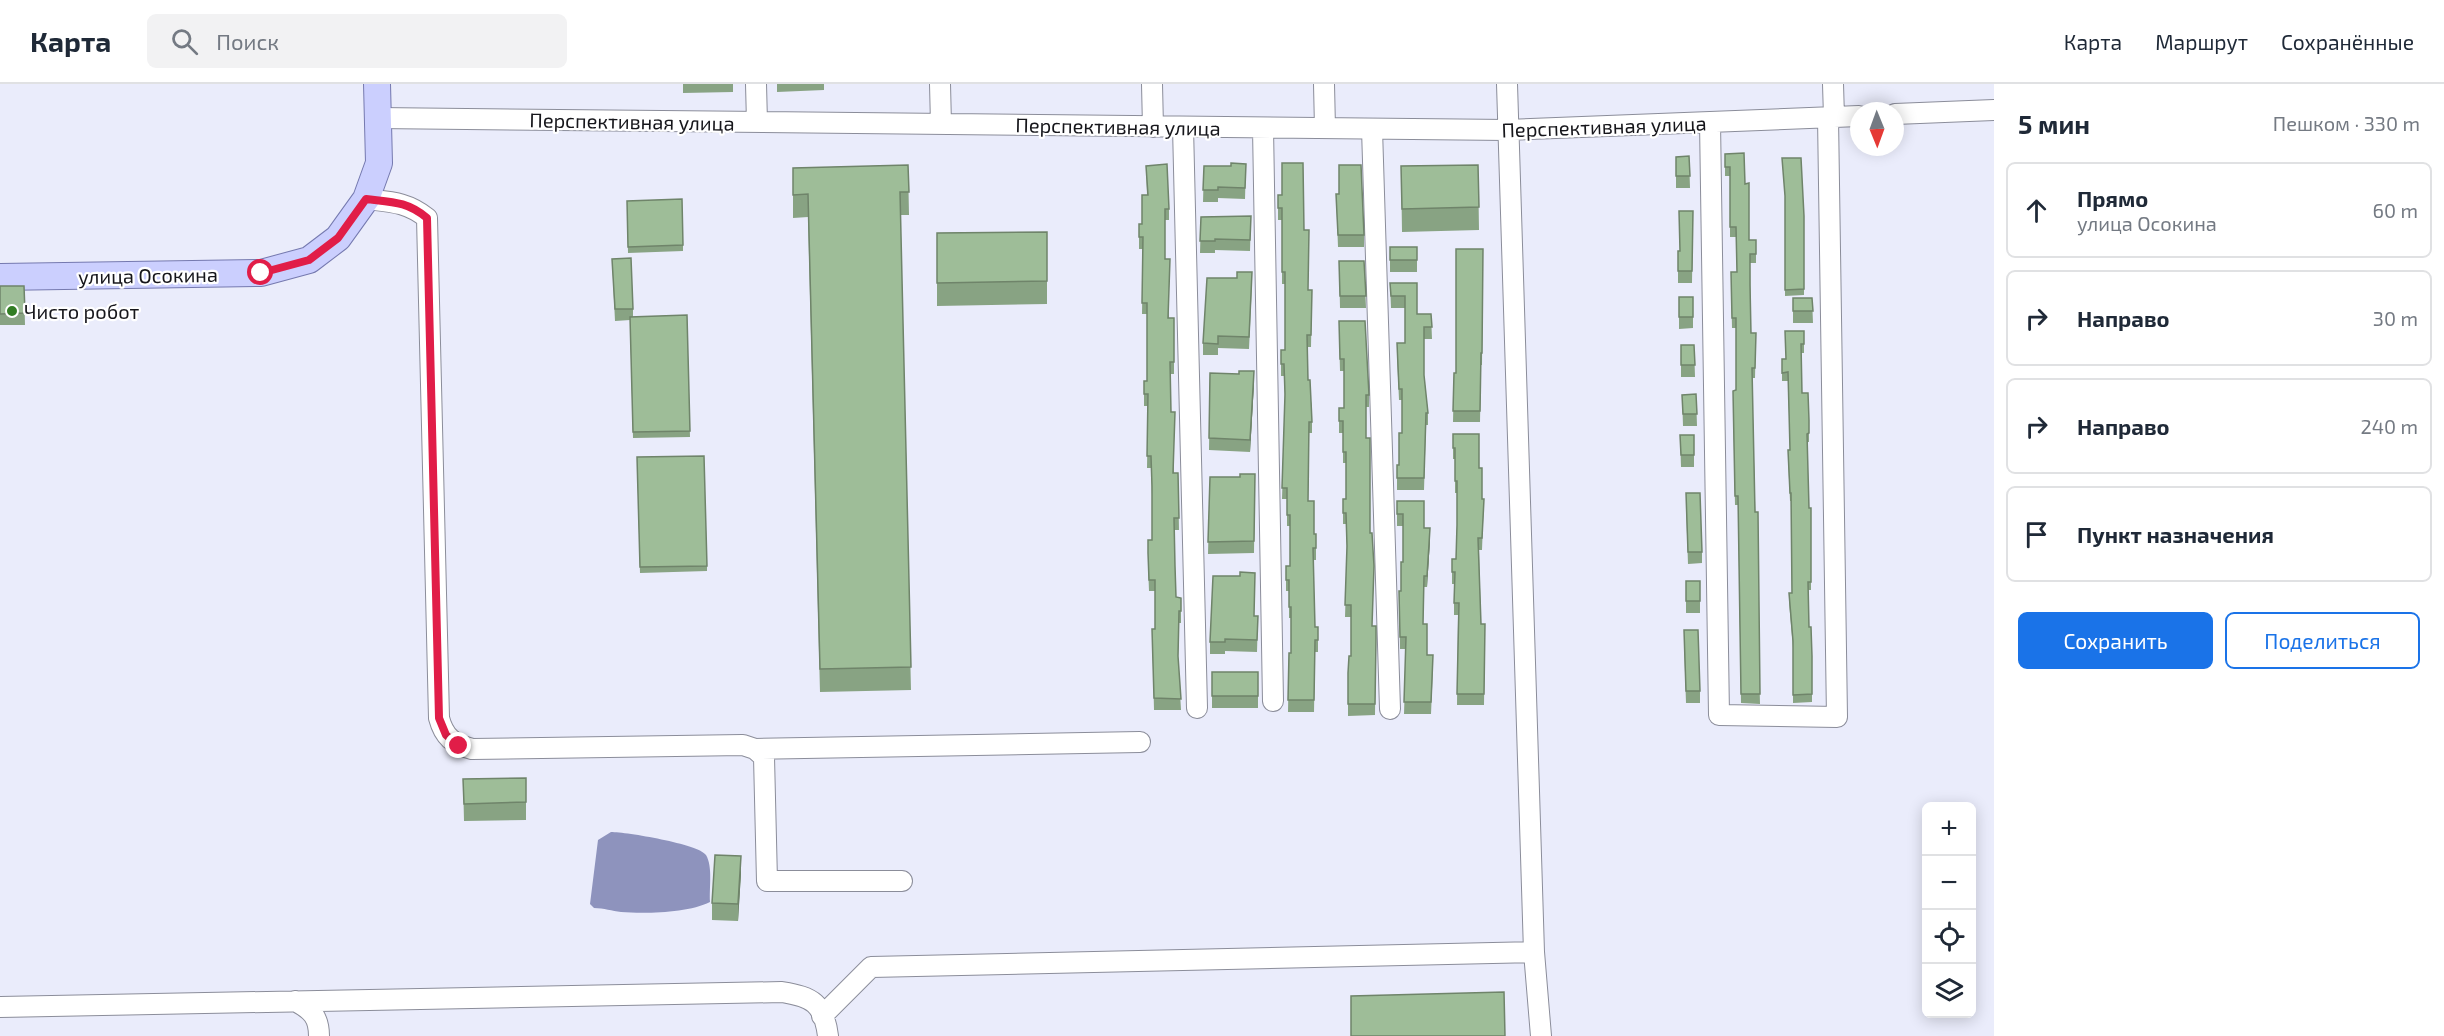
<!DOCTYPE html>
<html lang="ru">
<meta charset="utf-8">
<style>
:root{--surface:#fff;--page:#f2f2f3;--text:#1f2937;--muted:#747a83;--line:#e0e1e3;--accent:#1a73e8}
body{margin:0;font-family:"Exo 2",sans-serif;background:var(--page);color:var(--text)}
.controls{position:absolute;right:18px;bottom:18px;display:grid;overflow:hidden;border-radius:9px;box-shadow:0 3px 15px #0003}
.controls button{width:54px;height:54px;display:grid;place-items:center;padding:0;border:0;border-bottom:2px solid var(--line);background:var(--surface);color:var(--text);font:30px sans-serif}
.compass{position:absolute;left:1850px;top:18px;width:54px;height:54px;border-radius:50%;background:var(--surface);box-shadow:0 3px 15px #0003;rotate:179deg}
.stop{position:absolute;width:18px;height:18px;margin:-14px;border:4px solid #e11d48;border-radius:50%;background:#fff}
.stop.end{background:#e11d48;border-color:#fff;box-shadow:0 2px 6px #0008}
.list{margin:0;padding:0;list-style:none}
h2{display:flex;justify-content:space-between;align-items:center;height:78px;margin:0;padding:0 24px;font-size:26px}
h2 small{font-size:20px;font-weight:400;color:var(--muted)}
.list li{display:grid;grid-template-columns:39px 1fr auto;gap:18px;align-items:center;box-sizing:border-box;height:96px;margin:0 12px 12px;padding:0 12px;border:2px solid var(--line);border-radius:9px}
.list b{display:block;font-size:22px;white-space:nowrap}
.list p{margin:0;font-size:20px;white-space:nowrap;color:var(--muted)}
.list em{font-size:20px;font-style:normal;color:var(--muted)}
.actions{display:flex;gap:12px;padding:18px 24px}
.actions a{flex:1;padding:14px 0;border:2px solid var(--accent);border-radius:9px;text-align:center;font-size:21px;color:var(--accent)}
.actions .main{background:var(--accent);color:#fff}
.icon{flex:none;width:33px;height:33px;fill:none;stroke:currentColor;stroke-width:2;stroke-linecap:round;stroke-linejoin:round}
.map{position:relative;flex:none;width:1994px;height:952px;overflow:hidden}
header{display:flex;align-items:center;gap:36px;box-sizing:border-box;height:84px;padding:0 30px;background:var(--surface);border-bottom:2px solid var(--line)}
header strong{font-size:28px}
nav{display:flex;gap:33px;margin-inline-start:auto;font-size:21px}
.search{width:420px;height:54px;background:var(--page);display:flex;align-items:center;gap:15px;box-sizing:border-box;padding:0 21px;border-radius:9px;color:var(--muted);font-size:22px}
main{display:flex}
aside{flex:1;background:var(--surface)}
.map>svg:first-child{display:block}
.water{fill:#8e93bd}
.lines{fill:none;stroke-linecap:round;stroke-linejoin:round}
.minor-casing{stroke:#8b8d9a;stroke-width:22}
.major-casing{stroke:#7579af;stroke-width:28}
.minor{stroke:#fff;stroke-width:20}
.major{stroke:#cbcffe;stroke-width:26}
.wall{fill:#88a383}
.shaded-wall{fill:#6f846a}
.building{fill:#9ebd98;stroke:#6f846a;stroke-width:1.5}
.route{stroke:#e11d48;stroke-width:8}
.poi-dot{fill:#327d24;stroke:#fff;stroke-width:2}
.labels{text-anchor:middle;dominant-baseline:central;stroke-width:4.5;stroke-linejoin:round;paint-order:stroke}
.street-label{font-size:20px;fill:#16161b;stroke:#fff}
.poi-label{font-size:20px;fill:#16161b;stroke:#fff;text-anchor:start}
</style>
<header>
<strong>Карта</strong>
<div class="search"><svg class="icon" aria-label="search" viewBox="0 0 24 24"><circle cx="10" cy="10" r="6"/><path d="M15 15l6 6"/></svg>Поиск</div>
<nav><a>Карта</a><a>Маршрут</a><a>Сохранённые</a></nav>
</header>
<main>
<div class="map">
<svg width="1994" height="952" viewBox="0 0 1994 952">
<rect width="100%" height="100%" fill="#eaecfb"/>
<path class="water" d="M611,748C626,748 699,760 706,771C713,783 709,804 710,818C688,829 645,830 621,828C612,827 604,824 594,824L590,820L598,756Z"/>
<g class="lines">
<defs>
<path id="minor" d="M756,0L757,38
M940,0L941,40
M1152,0L1153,43
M1324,0L1325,44
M1507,0L1534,868L1541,952
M1833,0L1834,33
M1895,30L1994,26
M378,34L1507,46L1859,32
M1710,38L1719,631L1837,633L1828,33
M1183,43L1197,624
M1263,44L1273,617
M1372,45L1390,625
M366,115C391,118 407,118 427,134L439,634C444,653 453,660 472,665L743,661L755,665L764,673L767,797H902
M755,665L1140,658
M295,917C312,926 319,933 319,952
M0,923L782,908C812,913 824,919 828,952
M822,932L871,883L1534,868"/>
<path id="major" d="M0,193L261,189L309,176L338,154L366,115L379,79L377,0"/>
</defs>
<use href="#minor" class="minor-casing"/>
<use href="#major" class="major-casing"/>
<use href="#minor" class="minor"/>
<use href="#major" class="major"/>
</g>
<path class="wall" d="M683,0H733V8L683,9Z
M777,0H824V6L777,8Z
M1725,70L1745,100L1749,156H1756V179H1750L1751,249H1756L1755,294H1752L1760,620L1741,619L1738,421H1735L1733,316L1736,306V244H1732L1731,198L1737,188L1736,153H1730V92H1725Z
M1689,72L1690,104H1676V73Z
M1246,80L1245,115L1218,114V118H1203L1204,82H1231Z
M908,81L909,131H900L911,606L820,608L808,133L793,134V84Z
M1478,81L1479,146L1402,148L1401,82Z
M1146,82L1169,125V136H1165V175L1169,234H1174V290H1170L1171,328L1174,389H1178L1179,446H1175V482L1176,513L1181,514V539H1179L1178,574L1181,626H1154L1152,545H1155V507H1149L1148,481V456H1152V412L1151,384H1147L1148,322H1144V297H1147V230H1142L1143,165H1139V140H1142L1147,111Z
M1336,110L1364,151V163H1338Z
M1278,111L1304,146L1308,206H1312L1311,263H1307L1308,296L1312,324V349H1309L1308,417L1314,450H1316V476H1313L1315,543H1318V568H1315L1314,628H1288L1289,569H1291V534H1289V507H1286V482H1290V442H1287V415H1282L1285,317L1284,292H1281V266H1285V200H1282V136H1278Z
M627,117L683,161V167L628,169Z
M1785,118L1804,132V211L1785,212Z
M1693,127L1692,199H1678V167H1680Z
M1251,132L1250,167L1215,166V169H1200L1201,133Z
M1047,148V220L937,222V149Z
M1390,163H1417V188H1390Z
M1483,165L1482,281H1481L1480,338H1453L1454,289H1456Z
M612,175L633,225V233L687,231L690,353L633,354L630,236L615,237Z
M1339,177H1364L1366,224H1340Z
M1390,199H1417V230H1431L1432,255H1424V291L1428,329V341H1426L1424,406H1397V381H1399L1402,349V316H1399L1397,271L1405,259V224H1391Z
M1252,200L1249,265L1218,264V271H1203V259Z
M0,202H24L25,241H0Z
M1679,213H1693V244L1679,245Z
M1793,214H1812L1813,239H1793Z
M1804,247V269H1801L1802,309L1809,336V358H1807L1809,424H1811V506H1808L1809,543L1812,572V618L1793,619V564L1789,518V509H1792L1791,417H1790L1788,374L1790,366L1788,297H1782V275H1786Z
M1339,249L1369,311V323H1366V354L1370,449L1372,542H1376L1375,631L1348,632V589L1351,572V533H1345L1347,468L1346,440H1343V415H1346V379H1343V349H1339V324H1344V287H1340Z
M1681,261H1694L1695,293H1681Z
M1210,289L1254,299L1250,368L1209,366Z
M1696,310L1697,342H1683L1682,311Z
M1453,350L1479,384L1482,415H1484L1482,466H1479L1481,540H1485L1484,621H1457L1458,531H1454V500H1452V475H1456L1457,442V409H1455V375H1453Z
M1680,351H1694V383H1681Z
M637,373L707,482V487L640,489Z
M1255,390L1254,469L1208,470L1210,393H1240Z
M1397,417L1424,444L1430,456L1427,503H1424L1423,540L1427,571L1433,583L1431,630H1404L1406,565H1400L1399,507H1401L1403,478V442H1397Z
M1686,421L1702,468V479L1688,480Z
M1240,492L1254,532H1258L1257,568L1225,567V570H1210V558Z
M1686,497H1700V529H1686Z
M1684,558L1700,607V619H1686Z
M1212,588H1258V624H1212Z
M526,694V736L464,737L463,695Z
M741,789L738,837L712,836V819Z"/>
<path class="shaded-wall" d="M1254,287V299L1250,368V356Z
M1430,444V456L1427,503V492Z
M741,772V789L738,837V820Z"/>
<path class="building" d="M1744,69L1745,100L1749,99V156H1756V170H1750V201L1751,249H1756L1755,284H1752L1755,428H1758L1760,610H1741L1738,412H1735L1733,307L1736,306V234H1732L1731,188H1737L1736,143H1730V83H1725V70Z
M1689,72L1690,92H1676V73Z
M1782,74H1801L1804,132V205L1785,206V112Z
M1231,79L1246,80L1245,104L1218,103V106H1203L1204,82H1231Z
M1282,79H1303L1304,146H1309L1308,206H1312L1311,251H1307L1308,296H1310L1312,338H1309L1308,417H1314V450H1316V464H1313L1315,543H1318V556H1315L1314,616H1288L1289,569H1291V523H1289V496H1286V482H1290V431H1287V404H1282L1285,310L1284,280H1281V266H1285V188H1282V124H1278V111H1282Z
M1167,80L1169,125H1165V175H1170L1168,234H1174V278H1170L1171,328H1175L1173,389H1178L1179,434H1174L1175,482L1176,513L1181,514V527H1179L1178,572L1181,615L1154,614L1152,545H1155V496H1149L1148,469V456H1152V402L1151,372H1147L1148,310H1144V297H1147V219H1142L1143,153H1139V140H1142V111H1148L1146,82Z
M908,81L909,108H900L911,583L820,585L808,110L793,111V84Z
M1339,81H1361L1364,151H1338L1336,110H1339Z
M1478,81L1479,123L1402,125L1401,82Z
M682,115L683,161L628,163L627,117Z
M1679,127H1693L1692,187H1678V167H1680Z
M1251,132L1250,156L1215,155V157H1200L1201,133Z
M1047,148V197L937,199V149Z
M1390,163H1417V176H1390Z
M1456,165H1483L1482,269H1481L1480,327H1453L1454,289H1456Z
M631,174L633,225H615L612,175Z
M1339,177H1364L1366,212H1340Z
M1237,188H1252L1249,253L1218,252V260L1203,259L1207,194H1237Z
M1390,199H1417V230H1431L1432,243H1424V291L1428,329H1426L1424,394H1397V381H1399V349H1402V305H1399L1397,259H1405V212H1391Z
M0,202H24L25,229L0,230Z
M1679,213H1693V233H1679Z
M1793,214H1812L1813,227H1793Z
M687,231L690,347L633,348L630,233Z
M1339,237H1365L1369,311H1366V354H1370V449H1372L1374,482L1372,542H1376V555L1375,620H1348V589L1349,572H1351V521H1345L1347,462L1346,429H1343V415H1346V368H1343V337H1339V324H1344V275H1340Z
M1785,247H1804V260H1801L1802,309H1808L1809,336V349L1807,350L1809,424H1811V498H1808L1809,543H1811L1812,572V610L1793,611V557L1789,509H1792L1791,409H1790L1788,366H1790L1788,288L1782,289V275H1786Z
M1681,261H1694L1695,281H1681Z
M1239,287H1254L1250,356L1209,354L1210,289L1239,290Z
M1696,310L1697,330H1683L1682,311Z
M1453,350H1479V384H1482V415H1484L1482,454H1478L1481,540H1485L1484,610H1457L1459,519H1454L1455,488H1452V475H1456L1457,441V397H1455V364H1453Z
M1680,351H1694V371H1681Z
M704,372L707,482L640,483L637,373Z
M1240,390H1255L1254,457L1208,458L1210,393H1240Z
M1686,409H1700L1702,468H1688Z
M1397,417H1424V444H1430L1427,492H1424L1423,540H1427V571H1433L1431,618H1404L1406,553H1400L1399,507H1401V478H1403V430H1397Z
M1240,488L1255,489L1254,532H1258L1257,556L1225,555V558H1210L1213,492H1240Z
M1686,497H1700V517H1686Z
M1684,546H1698L1700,607H1686Z
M1212,588H1258V612H1212Z
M526,694V718L464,720L463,695Z
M715,771L741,772L738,820L712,819Z
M1504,908L1505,952H1351V912Z"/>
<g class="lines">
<path class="route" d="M261,189L309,176L338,154L366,115C391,118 407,117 427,134L439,634L446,651L459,662"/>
</g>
<circle class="poi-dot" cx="12" cy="227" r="6"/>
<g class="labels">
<g class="street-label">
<text transform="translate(632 37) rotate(1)">Перспективная улица</text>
<text transform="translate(1118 42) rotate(1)">Перспективная улица</text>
<text transform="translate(1604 42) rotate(-2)">Перспективная улица</text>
<text transform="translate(148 191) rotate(-1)">улица Осокина</text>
</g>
<g class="poi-label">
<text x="24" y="227">Чисто робот</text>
</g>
</g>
</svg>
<div class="controls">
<button>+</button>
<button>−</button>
<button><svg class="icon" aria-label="locate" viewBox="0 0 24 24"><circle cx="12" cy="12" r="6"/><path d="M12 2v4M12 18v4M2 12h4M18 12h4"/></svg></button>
<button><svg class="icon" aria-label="layers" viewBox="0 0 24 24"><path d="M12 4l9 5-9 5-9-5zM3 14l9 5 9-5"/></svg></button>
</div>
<svg class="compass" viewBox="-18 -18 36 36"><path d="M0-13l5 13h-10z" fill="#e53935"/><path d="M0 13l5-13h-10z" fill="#747a83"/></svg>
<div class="stop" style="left:261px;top:189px"></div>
<div class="stop end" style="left:459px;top:662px"></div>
</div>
<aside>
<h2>5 мин<small>Пешком · 330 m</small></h2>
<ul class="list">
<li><svg class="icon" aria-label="ahead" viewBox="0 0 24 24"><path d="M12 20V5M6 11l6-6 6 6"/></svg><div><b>Прямо</b><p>улица Осокина</p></div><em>60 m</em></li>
<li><svg class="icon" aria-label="right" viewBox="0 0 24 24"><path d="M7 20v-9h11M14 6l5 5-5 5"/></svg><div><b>Направо</b></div><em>30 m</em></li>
<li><svg class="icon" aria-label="right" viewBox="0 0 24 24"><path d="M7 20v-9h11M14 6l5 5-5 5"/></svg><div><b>Направо</b></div><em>240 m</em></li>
<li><svg class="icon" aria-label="arrive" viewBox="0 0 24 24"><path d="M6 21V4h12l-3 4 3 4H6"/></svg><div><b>Пункт назначения</b></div></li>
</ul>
<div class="actions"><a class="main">Сохранить</a><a>Поделиться</a></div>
</aside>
</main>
